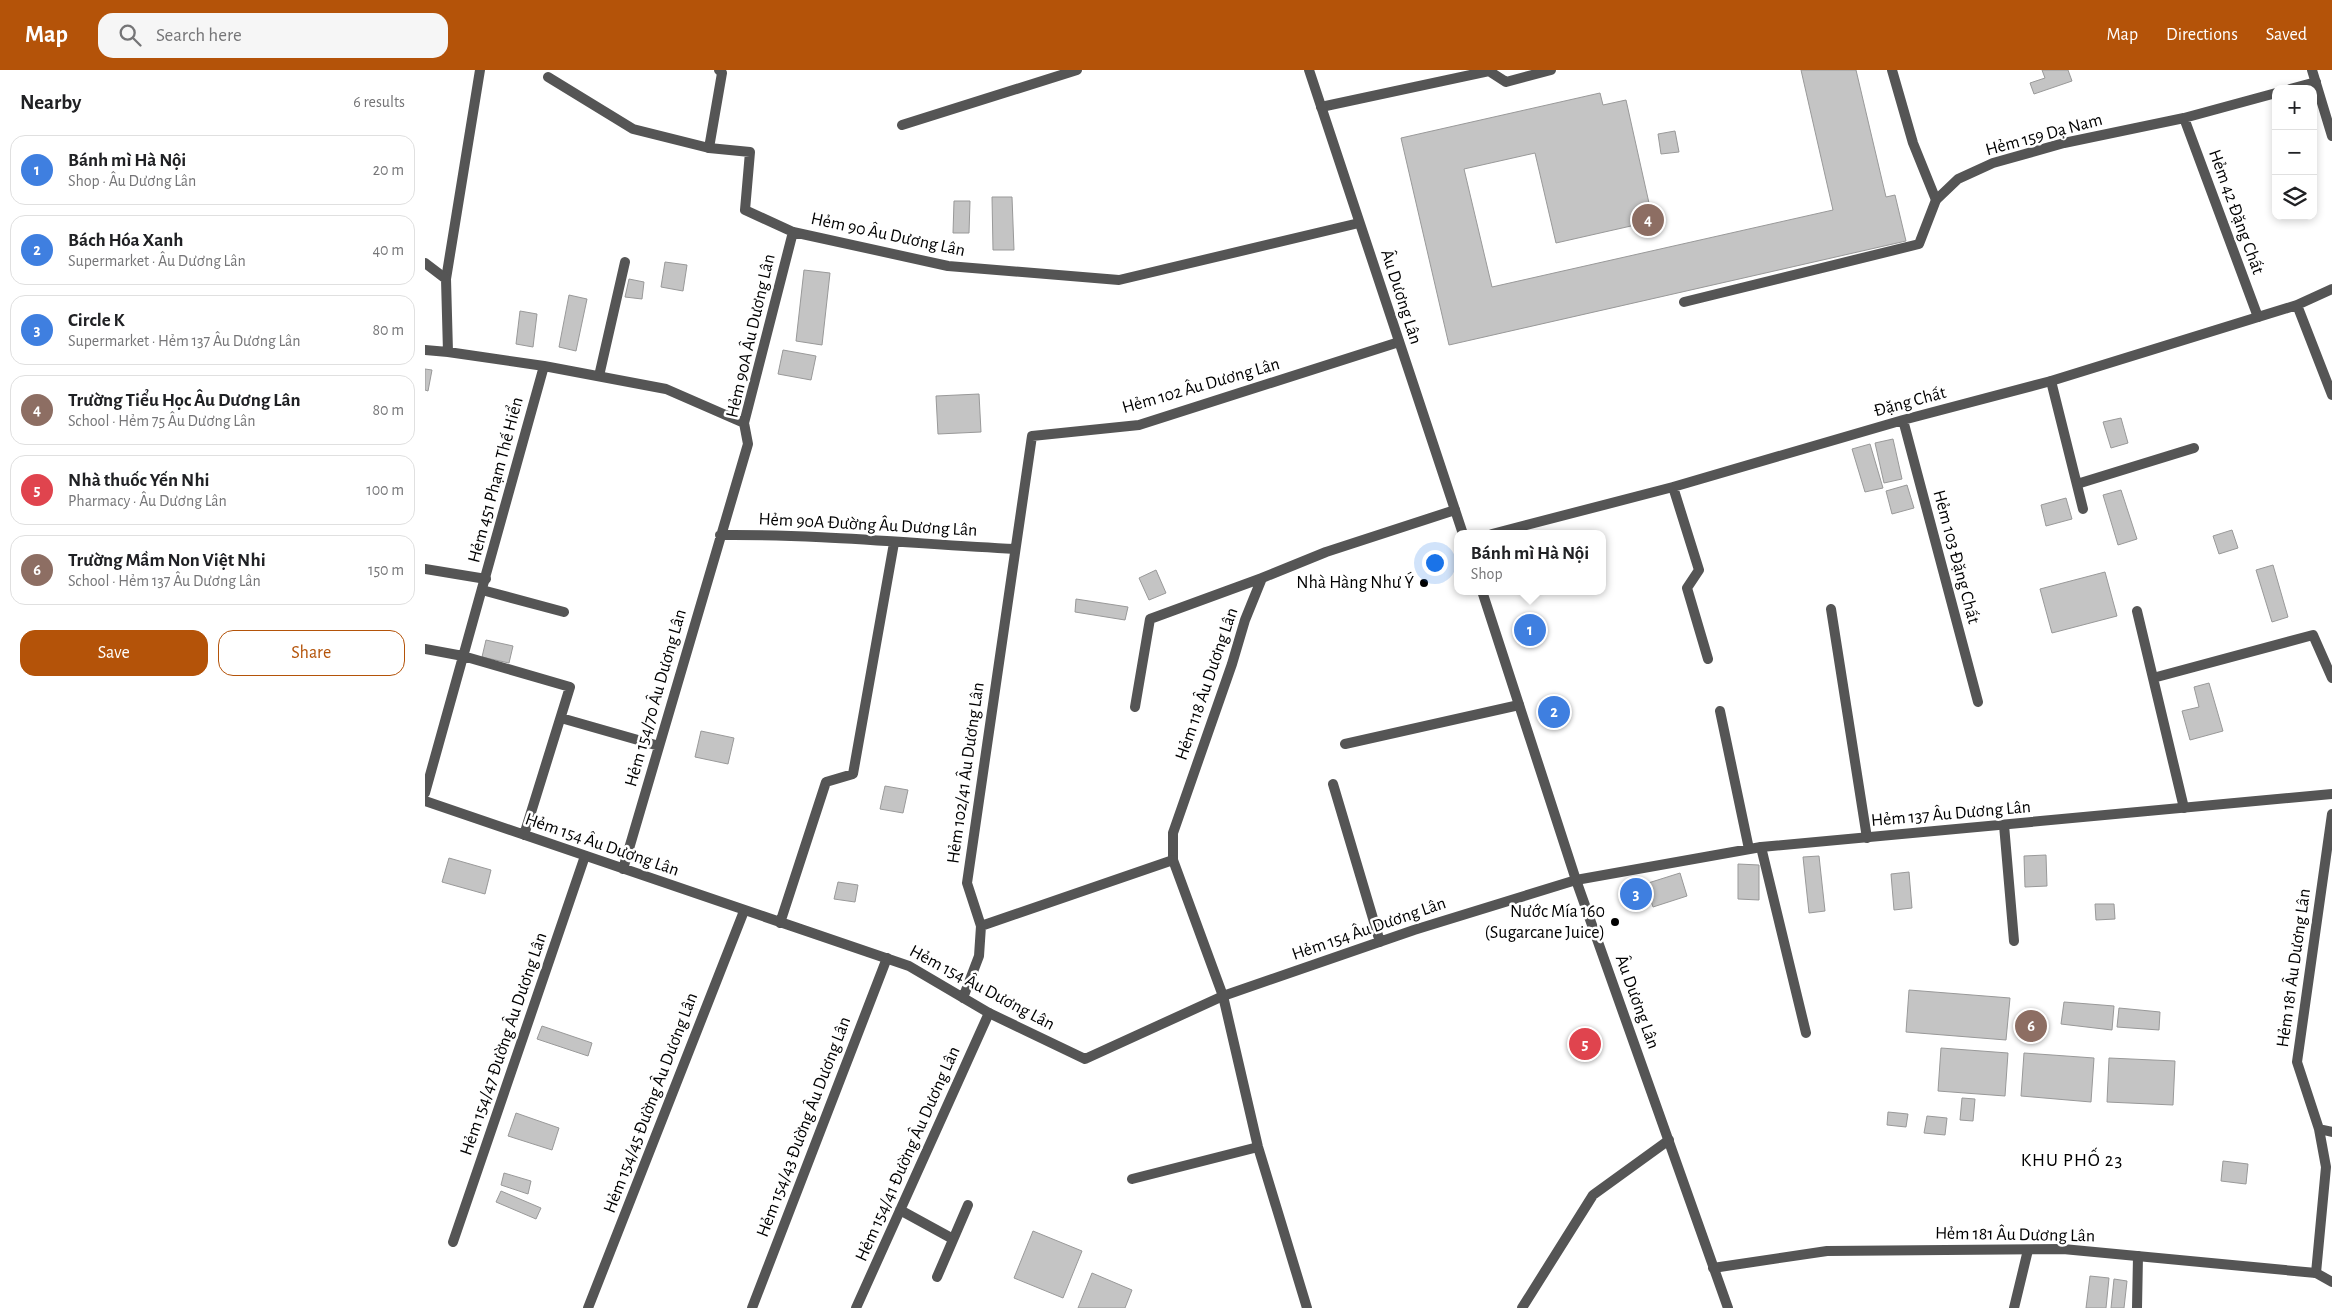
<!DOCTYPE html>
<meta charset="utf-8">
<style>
:root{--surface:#fff;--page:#f6f6f6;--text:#202124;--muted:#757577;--line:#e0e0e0;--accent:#b45309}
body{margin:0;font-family:"Alegreya Sans",sans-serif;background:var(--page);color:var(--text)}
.controls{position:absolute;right:15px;top:15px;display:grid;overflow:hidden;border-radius:10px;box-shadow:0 2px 8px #0003}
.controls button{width:45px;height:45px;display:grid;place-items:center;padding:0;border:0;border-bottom:1px solid var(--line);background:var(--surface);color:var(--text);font:25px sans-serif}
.you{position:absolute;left:1009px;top:492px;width:18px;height:18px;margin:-12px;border:4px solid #fff;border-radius:50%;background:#1a73e8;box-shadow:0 0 0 8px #1a73e833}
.badge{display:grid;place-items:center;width:32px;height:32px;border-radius:50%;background:var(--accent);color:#fff;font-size:16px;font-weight:700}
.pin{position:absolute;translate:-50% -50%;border:2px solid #fff;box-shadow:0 1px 5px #0006}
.popup{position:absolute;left:1029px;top:460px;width:152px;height:65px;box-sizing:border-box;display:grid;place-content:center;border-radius:10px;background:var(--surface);filter:drop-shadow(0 1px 4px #0005);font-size:16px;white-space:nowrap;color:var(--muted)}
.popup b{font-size:19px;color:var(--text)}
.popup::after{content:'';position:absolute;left:50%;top:100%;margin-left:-10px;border:10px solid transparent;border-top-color:var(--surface)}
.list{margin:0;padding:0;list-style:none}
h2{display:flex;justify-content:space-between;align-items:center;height:65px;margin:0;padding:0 20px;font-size:21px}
h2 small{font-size:16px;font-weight:400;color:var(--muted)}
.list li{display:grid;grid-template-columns:32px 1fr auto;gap:15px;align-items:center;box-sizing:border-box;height:70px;margin:0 10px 10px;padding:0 10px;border:1px solid var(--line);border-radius:15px}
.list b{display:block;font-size:19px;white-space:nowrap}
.list p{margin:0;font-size:16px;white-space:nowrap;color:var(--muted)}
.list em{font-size:16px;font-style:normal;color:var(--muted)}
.actions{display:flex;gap:10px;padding:15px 20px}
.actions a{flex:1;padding:11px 0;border:1px solid var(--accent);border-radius:15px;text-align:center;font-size:18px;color:var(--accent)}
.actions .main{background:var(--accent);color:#fff}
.icon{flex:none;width:28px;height:28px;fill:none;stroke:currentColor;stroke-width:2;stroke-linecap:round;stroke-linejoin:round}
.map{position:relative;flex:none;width:1907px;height:1238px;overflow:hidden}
header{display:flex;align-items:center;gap:30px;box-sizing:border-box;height:70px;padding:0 25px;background:var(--accent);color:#fff}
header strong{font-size:24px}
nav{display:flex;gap:28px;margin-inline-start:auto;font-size:18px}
.search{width:350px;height:45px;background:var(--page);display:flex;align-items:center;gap:12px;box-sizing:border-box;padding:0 18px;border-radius:15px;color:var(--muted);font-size:19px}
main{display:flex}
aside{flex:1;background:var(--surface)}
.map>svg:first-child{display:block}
.building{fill:#c4c4c4;stroke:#999}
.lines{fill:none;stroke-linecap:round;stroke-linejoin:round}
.service{stroke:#555;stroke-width:10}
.minor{stroke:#555;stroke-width:10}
.tertiary{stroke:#555;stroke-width:10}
.poi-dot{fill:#000;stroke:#fff;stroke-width:2}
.labels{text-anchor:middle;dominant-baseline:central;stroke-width:5;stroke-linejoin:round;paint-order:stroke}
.street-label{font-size:18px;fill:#000;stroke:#fff}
.poi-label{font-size:18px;fill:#000;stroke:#fff;text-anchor:end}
.neighbourhood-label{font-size:19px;letter-spacing:1px;fill:#000;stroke:#fff}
</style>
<header>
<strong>Map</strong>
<div class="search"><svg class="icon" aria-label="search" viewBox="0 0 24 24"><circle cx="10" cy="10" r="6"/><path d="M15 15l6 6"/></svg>Search here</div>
<nav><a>Map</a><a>Directions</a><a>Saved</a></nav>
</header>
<main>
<aside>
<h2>Nearby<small>6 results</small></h2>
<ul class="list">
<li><span class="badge" style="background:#3f7fe0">1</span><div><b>Bánh mì Hà Nội</b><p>Shop · Âu Dương Lân</p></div><em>20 m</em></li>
<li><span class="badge" style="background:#3f7fe0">2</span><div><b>Bách Hóa Xanh</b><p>Supermarket · Âu Dương Lân</p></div><em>40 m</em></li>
<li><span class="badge" style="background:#3f7fe0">3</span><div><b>Circle K</b><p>Supermarket · Hẻm 137 Âu Dương Lân</p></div><em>80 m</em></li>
<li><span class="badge" style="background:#8d6e63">4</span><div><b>Trường Tiểu Học Âu Dương Lân</b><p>School · Hẻm 75 Âu Dương Lân</p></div><em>80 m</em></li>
<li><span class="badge" style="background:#e0444e">5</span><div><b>Nhà thuốc Yến Nhi</b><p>Pharmacy · Âu Dương Lân</p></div><em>100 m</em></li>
<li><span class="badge" style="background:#8d6e63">6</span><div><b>Trường Mầm Non Việt Nhi</b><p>School · Hẻm 137 Âu Dương Lân</p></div><em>150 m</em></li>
</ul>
<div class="actions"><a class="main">Save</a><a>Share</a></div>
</aside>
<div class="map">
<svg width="1907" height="1238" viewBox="0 0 1907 1238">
<rect width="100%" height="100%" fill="#fff"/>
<path class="building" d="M1376,0H1431L1461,127L1470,125L1481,171L1024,275L976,68L1175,23L1178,35L1201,30L1228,151L1131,173L1110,83L1039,99L1067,217L1408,140Z
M1617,0H1643L1647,11L1609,24L1605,13L1620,8Z
M1250,61L1254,82L1236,84L1233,64Z
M567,127H587L589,180H568Z
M529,131H545L544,163H528Z
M240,192L262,195L258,221L236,217Z
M379,200L405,203L397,275L371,271Z
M204,209L219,212L217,229L200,227Z
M144,225L162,229L151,281L134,277Z
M95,241L112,244L108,277L91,274Z
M358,280L391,286L386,310L353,304Z
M0,299L7,300L3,321L0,320Z
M554,324L556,362L513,364L511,326Z
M1696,348L1703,373L1686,378L1678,352Z
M1468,369L1477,409L1459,413L1450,373Z
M1445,374L1458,418L1440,422L1427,379Z
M1482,415L1489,438L1467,444L1461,421Z
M1696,420L1712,469L1693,475L1678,425Z
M1641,428L1647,449L1621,456L1616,435Z
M1807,460L1813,478L1794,484L1788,466Z
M1848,495L1863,547L1847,552L1831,500Z
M731,500L741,523L724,530L714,508Z
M1680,502L1692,546L1627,563L1615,519Z
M651,529L703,537L700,550L650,542Z
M61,570L88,576L84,593L57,587Z
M1784,613L1798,661L1765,670L1757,641L1774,637L1769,617Z
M276,661L309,668L303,694L270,687Z
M460,716L483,720L478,743L455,739Z
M1621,785L1622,816L1600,817L1599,786Z
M1394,786L1400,841L1384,843L1378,787Z
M24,788L66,800L60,824L17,812Z
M1313,794L1334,795V830L1313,829Z
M1484,802L1487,838L1469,840L1466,804Z
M1255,803L1262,826L1228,837L1220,814Z
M413,812L433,815L430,832L409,829Z
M1670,834H1689L1690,849L1671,850Z
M1484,920L1585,928L1581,970L1481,962Z
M1639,932L1689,936L1687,960L1636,954Z
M1694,938L1735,942L1734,960L1692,957Z
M117,956L167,973L163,986L112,969Z
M1516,978L1583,983L1580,1026L1513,1021Z
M1599,983L1669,988L1666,1032L1596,1026Z
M1684,988L1750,991L1748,1035L1682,1032Z
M1537,1028L1550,1029L1548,1051L1535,1050Z
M1463,1042L1483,1044L1481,1057L1462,1055Z
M91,1043L134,1058L127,1080L83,1066Z
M1502,1046L1522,1048L1520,1065L1499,1063Z
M1798,1091L1823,1094L1821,1114L1796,1111Z
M79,1103L106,1111L103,1124L76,1115Z
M76,1121L116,1138L111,1149L71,1132Z
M608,1161L657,1181L638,1228L589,1208Z
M667,1203L707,1220L700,1238H653Z
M1665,1206L1684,1208L1681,1238H1661Z
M1689,1209L1702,1211L1699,1238H1686Z"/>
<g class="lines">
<path class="service" d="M1865,19L1891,12
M1759,48L1833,247
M477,55L652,0
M284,78L297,3L294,0
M21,209L55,0
M1259,232L1494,174L1511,130L1533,109L1568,93L1639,73L1759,48L1851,23
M174,306L200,192
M1626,311L1658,439
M1652,414L1769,378
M0,499L61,509
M57,520L139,542
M1406,539L1442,768
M1712,541L1759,738
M1728,608L1888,565L1907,608
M710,637L725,549L837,508
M1579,755L1589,871
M1336,777L1381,963
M1894,1059L1907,1062
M707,1109L833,1077
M475,1140L528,1169
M28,1172L160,786
M1891,1203L1901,1097L1894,1059L1872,992L1907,744
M512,1207L543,1135
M163,1238L319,841
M327,1238L462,888
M431,1238L564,943
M882,1238L833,1077L798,926L748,790V763L807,594L820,550L837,508L901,482L1030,440
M1589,1238L1603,1180
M1712,1238L1713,1186"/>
<path class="minor" d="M1467,0L1488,73L1511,130
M1887,0L1907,66
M123,7L208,59L284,78L325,82L320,140L368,162L523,196L694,210L934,153
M896,37L1064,1L1081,12L1126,0
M0,193L21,209L23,282L119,296L0,723
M1872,235L1907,325
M0,280L23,282
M119,296L241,319L319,353
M1478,350L1553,632
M1248,417L1274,500L1262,518L1283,589
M1067,464L1248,417L1478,350L1626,311L1872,235L1907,219
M295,465C393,464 492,474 590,479
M0,579L38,586L145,617L99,765
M1295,641L1324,779
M136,648L234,676
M920,674L1094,635
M908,714L955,872
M0,731L484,896L564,943L660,989L798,926L989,860L1151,810L1336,777L1907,724
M198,799L323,374L319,353L368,162
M355,853L401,712L428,704L469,473
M556,856L748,790
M538,928L554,886L556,856L542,813L607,366L714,355L974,272
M1288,1198L1402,1181L1638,1179L1891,1203L1907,1212
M1097,1238L1168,1125L1244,1070"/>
<path class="tertiary" d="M884,0L1038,464
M1057,521L1151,810L1303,1238"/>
</g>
<g class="poi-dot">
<circle cx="999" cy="513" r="5"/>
<circle cx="1190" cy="852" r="5"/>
</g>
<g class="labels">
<g class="street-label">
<text transform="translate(1619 65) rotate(-15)">Hẻm 159 Dạ Nam</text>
<text transform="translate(1811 142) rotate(70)">Hẻm 42 Đặng Chất</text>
<text transform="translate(463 165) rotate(12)">Hẻm 90 Âu Dương Lân</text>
<text transform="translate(976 227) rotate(72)">Âu Dương Lân</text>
<text transform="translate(326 266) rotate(-77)">Hẻm 90A Âu Dương Lân</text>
<text transform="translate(776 316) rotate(-16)">Hẻm 102 Âu Dương Lân</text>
<text transform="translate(1485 332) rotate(-15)">Đặng Chất</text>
<text transform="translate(71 410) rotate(-75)">Hẻm 451 Phạm Thế Hiển</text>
<text transform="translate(443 455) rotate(3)">Hẻm 90A Đường Âu Dương Lân</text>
<text transform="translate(1531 487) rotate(75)">Hẻm 103 Đặng Chất</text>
<text transform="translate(782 614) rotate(-71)">Hẻm 118 Âu Dương Lân</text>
<text transform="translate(231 628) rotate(-74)">Hẻm 154/70 Âu Dương Lân</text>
<text transform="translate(541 703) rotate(-82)">Hẻm 102/41 Âu Dương Lân</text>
<text transform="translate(1526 744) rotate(-5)">Hẻm 137 Âu Dương Lân</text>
<text transform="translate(177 775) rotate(19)">Hẻm 154 Âu Dương Lân</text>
<text transform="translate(944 859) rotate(-19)">Hẻm 154 Âu Dương Lân</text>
<text transform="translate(1869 898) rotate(-82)">Hẻm 181 Âu Dương Lân</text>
<text transform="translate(557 918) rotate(28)">Hẻm 154 Âu Dương Lân</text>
<text transform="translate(1212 932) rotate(70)">Âu Dương Lân</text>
<text transform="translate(79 974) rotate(-71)">Hẻm 154/47 Đường Âu Dương Lân</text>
<text transform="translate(226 1033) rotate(-69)">Hẻm 154/45 Đường Âu Dương Lân</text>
<text transform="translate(379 1057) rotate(-69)">Hẻm 154/43 Đường Âu Dương Lân</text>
<text transform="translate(483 1084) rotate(-66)">Hẻm 154/41 Đường Âu Dương Lân</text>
<text transform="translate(1590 1165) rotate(1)">Hẻm 181 Âu Dương Lân</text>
</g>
<g class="poi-label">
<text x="989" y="513">Nhà Hàng Như Ý</text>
<text x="1180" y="842">Nước Mía 160<tspan x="1180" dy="21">(Sugarcane Juice)</tspan></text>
</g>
<g class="neighbourhood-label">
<text x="1647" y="1090">KHU PHỐ 23</text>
</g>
</g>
</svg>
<div class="controls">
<button>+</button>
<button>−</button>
<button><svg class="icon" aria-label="layers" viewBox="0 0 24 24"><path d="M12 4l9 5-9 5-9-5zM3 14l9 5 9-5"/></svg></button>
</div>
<div class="you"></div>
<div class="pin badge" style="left:1105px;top:560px;background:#3f7fe0">1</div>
<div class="popup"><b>Bánh mì Hà Nội</b>Shop</div>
<div class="pin badge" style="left:1129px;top:642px;background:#3f7fe0">2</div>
<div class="pin badge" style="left:1211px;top:824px;background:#3f7fe0">3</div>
<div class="pin badge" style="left:1223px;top:150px;background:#8d6e63">4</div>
<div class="pin badge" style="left:1160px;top:974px;background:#e0444e">5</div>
<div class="pin badge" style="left:1606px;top:956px;background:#8d6e63">6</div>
</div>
</main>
